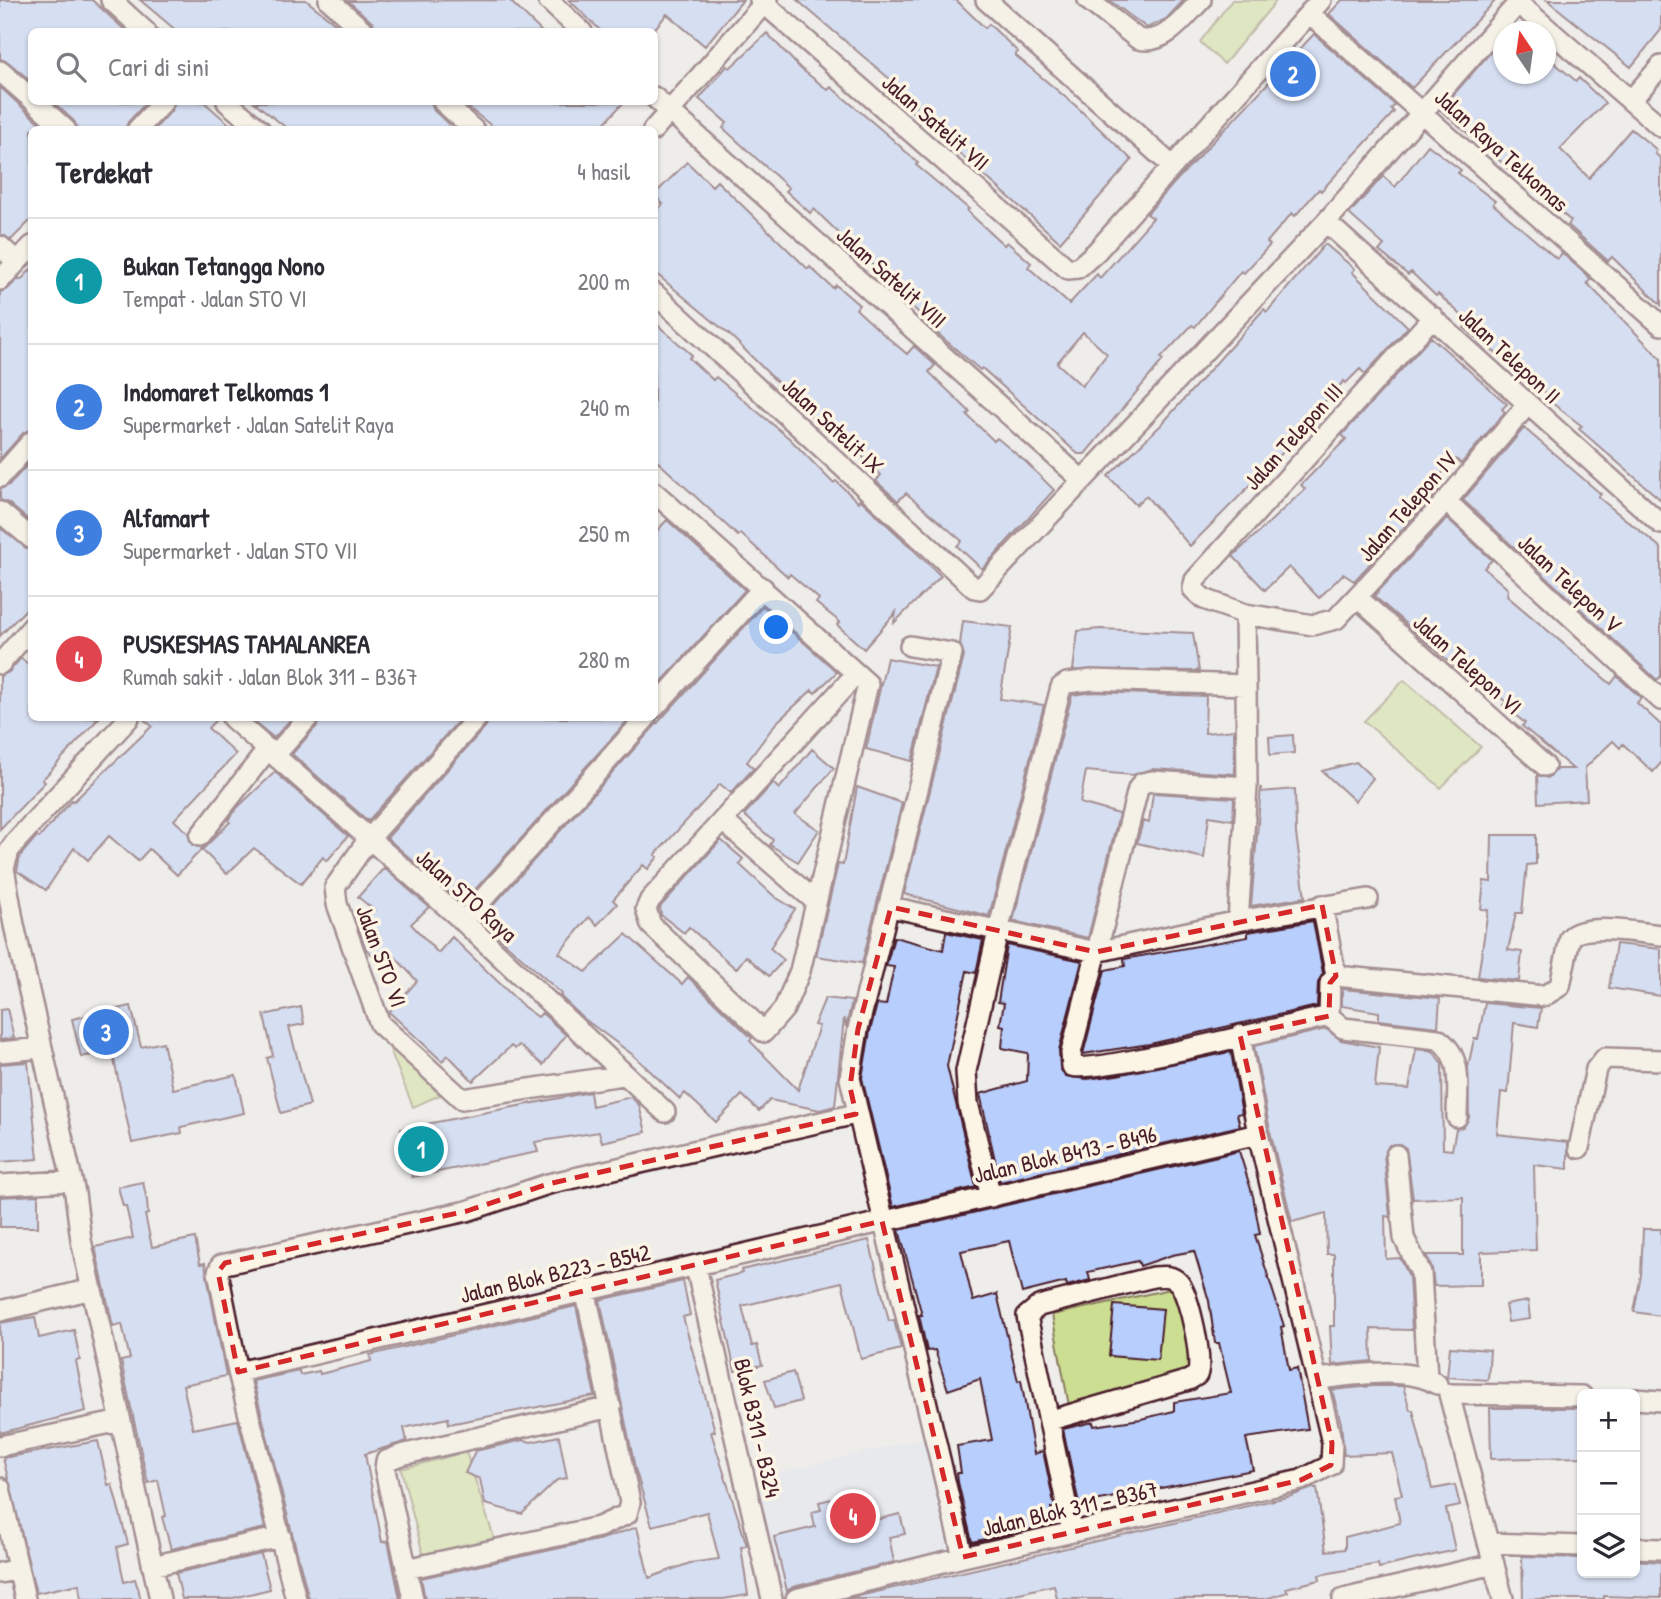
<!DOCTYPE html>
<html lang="id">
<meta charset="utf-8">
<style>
:root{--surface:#fff;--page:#f2f2f3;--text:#2b2b33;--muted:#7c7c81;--line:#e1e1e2;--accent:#7c3aed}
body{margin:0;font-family:"Patrick Hand",sans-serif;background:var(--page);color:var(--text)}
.controls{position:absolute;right:21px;bottom:21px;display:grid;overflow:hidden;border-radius:10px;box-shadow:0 2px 5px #0004}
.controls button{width:63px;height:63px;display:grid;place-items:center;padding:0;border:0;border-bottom:2px solid var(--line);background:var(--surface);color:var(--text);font:35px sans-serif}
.compass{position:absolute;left:1493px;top:21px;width:63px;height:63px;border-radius:50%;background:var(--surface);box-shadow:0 2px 5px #0004;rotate:347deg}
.you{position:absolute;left:777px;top:628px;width:24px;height:24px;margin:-18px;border:5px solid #fff;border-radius:50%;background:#1a73e8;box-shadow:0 0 0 10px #1a73e833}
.badge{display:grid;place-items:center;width:46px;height:46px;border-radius:50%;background:var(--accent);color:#fff;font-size:23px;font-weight:700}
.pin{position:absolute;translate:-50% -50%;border:4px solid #fff;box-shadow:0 2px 7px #0006}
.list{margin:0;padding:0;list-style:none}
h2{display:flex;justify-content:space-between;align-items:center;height:91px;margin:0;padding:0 28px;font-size:30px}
h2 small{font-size:23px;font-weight:400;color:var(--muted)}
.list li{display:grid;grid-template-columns:46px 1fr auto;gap:21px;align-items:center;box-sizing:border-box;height:126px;padding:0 28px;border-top:2px solid var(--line)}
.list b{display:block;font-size:26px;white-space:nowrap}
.list p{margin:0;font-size:23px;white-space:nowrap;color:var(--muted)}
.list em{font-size:23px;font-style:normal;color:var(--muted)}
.icon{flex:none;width:38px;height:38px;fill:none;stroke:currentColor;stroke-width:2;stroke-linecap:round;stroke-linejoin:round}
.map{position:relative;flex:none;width:1661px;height:1599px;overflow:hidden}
.search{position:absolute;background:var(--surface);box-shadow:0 2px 5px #0004;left:28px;top:28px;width:630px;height:77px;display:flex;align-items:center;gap:18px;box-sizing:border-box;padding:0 24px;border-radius:10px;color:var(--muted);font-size:26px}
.panel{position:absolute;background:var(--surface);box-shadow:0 2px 5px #0004;left:28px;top:126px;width:630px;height:595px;border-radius:10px}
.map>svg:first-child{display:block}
.built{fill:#dee4f0}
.green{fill:#ccde92;stroke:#8b7e5e;stroke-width:2}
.building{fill:#b8cefd;stroke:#4a1f2b;stroke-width:2;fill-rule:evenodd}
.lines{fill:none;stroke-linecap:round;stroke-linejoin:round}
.minor-casing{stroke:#4a1f2b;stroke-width:24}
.minor{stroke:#fcf5e5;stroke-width:19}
.marked{fill:none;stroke:#d62828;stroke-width:5;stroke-dasharray:14 9;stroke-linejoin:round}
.labels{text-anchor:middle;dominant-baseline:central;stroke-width:7;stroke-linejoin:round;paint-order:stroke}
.street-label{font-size:23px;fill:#4a1f2b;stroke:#fcf5e5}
</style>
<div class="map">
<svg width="1661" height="1599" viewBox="0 0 1661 1599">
<rect width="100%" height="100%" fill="#eeedea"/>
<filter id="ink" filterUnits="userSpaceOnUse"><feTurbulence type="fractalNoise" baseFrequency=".0143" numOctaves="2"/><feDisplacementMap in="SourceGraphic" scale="14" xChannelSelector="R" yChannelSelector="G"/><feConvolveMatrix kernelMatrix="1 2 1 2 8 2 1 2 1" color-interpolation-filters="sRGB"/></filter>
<g filter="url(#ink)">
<path class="built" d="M929,1437L956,1552L777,1598L749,1480Z"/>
<path class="green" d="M1232,0H1277L1224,64L1200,42Z
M1404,680L1481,747L1441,788L1364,721Z
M387,1042L440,1095L413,1107Z
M1175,1288L1193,1373L1069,1406L1052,1315Z
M466,1452L495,1541L424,1558L401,1469Z"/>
<path class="building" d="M0,0H92L127,32H32V82L8,62L0,59Z
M140,0H306L346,32H178Z
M509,0L542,32H377L373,23L348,1Z
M569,0H743L705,46L667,14L652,32H602Z
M797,0H956L985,28L989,24L1018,52L1015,55L1076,106L1132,160L1060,242L911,111L916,105L889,82L891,80Z
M1109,0H1184L1166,19L1147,28Z
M1342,0H1496L1412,88L1329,14Z
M1547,0H1661V30L1631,67Z
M767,33L800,68L828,90L831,87L890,137L918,163L916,165L969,209L967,211L1004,245L1007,242L1031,263L1028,267L1069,304L1097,274L1100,278L1153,218L1147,214L1175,182L1314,34L1395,105L1391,109L1394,112L1321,191L1319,189L1295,216L1292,213L1267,242L1270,245L1244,273L1241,271L1195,327L1192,325L1161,358L1163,360L1085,454H1078L982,368L980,370L930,327L929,322L897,293L900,290L869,262L867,265L843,245L847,241L814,209L810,213L786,191L789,188L723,128L727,123L699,99L727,66L730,68ZM1083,332L1107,354L1082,386L1057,363Z
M1503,38V74H1545V55L1576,81L1579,78L1605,103L1560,149L1589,178L1631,129L1657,150L1655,153L1661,159V305L1612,257L1608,261L1568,225L1571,221L1440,110Z
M0,87L47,130H32V219L11,240L0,234Z
M53,102H147L128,122L125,130H78L74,121Z
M175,102H204L236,130H154L172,110Z
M254,102H431L434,111L449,124L445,130H289Z
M461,102H624L598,130H497Z
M1428,145L1461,170L1458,173L1495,201L1493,204L1557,259L1562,253L1591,279L1587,283L1661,359V500L1579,429L1582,426L1552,403L1554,399L1464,328L1469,322L1438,294L1436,296L1411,272L1408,275L1379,251L1384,245L1349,214L1383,176L1395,187Z
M687,162L712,186L717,181L808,269L810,267L833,288L836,285L859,305L856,309L881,332L907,354L914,346L935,365L929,372L970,412L967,415L994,441L997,438L1026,462L1054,490L982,569L957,546L962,541L906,493L898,501L876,481L881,475L860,454L836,431L834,433L810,415L732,337L654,272V213L663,204L654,195Z
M1325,244L1355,269L1352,272L1408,327L1365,374L1360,369L1346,383L1344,381L1315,412L1319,416L1190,546L1146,496L1136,505L1108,476L1161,425L1264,309L1267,312Z
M32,268V429L23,433L0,459V292L8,289L19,278L21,280Z
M654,322L692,355L689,358L713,380L716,377L789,438L833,483L836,481L858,502L860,499L941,576L894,623L896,612L864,649L837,625L840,622L816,603L819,599L790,574L788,577L741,534L738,536L654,458Z
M1431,337L1507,404L1502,409L1505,412L1461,464L1456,459L1432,484L1439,490L1354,581L1343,574L1319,598L1289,567L1265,590L1233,556L1305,489L1301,485L1346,439L1342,435Z
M1524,428L1601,494L1598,497L1661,548V676L1657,680L1463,500Z
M32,460V523L8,503L0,500V489L9,485Z
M1447,518L1492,560L1484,568L1508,589L1507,596L1611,684L1617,676L1641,698L1637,703L1661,725V763L1653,772L1623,744L1620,748L1613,741L1585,768L1587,800L1538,803L1537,775L1548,778L1557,769H1573L1522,726L1525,723L1503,705L1506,702L1478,678L1475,682L1454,666L1374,596Z
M667,520L745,590L657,687L654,534Z
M0,528L32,551V603L0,636Z
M763,606L837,672L815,693L812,690L776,723L747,762L754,768L731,793L720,784L655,855L658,857L648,869L643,865L613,900L617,904L597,925L589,917L559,953L586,972L626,934L682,984L688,977L752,1038L750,1041L798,1090L819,1026L814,1025L825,998L852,1001L846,1027L844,1018L835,1106L820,1110L770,1100L759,1111L742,1095L716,1122L685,1093L680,1099L633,1055L583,1018L560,996L562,994L480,920Z
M963,621L1012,627L1000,699L1044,705L989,916L904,894L964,656L960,644Z
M1100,629L1193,633L1199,671L1073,670L1078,631Z
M21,658L32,668V718H99L42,780L45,782L0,829V676L9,672Z
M887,658L936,667L912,761L866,749Z
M1093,692L1206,696L1205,733L1234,730L1235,774L1153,769L1133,775L1086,771L1080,803L1119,814L1088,938L1013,921L1072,695Z
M142,718H218L208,728L236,754L174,820L188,833L192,845L203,848L177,875L149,849L138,861L109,836L88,860L74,848L46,890L17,871L20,856L37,836L39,838L72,800L74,801L152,726Z
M250,718H292L274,738Z
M320,718H461L368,821L292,754L317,726Z
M489,718H630L462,904L387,838L486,726Z
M1293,735L1294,753L1270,755L1269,737Z
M812,749L834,768L795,814L819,830L798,862L770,845L773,840L744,815L773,783L779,789Z
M1356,762L1373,778L1355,801L1322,771Z
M275,772L348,836L327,861L323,857L301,884L254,848L227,874L202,850L230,822L228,820L238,807Z
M857,787L902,803L862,963L816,956L838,864L843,865Z
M1261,787V792L1295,789L1296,834L1305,897L1251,906Z
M1153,793L1234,798L1233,820L1209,816L1204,858L1137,843L1143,821L1149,823Z
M1492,835H1536V864L1527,865L1522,913H1516L1508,950L1522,952L1519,981L1478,977L1488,910L1481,909L1484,881L1491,882Z
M721,840L743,859L739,864L775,897L795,909L770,948L784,960L769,976L746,956L736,969L689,927L684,933L661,915L660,907Z
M384,868L429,907L411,924L438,953L452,937L524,1007L538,1017L542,1013L566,1035L543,1065L519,1045L515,1049L511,1046L473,1081L448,1055L442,1061L389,1012L417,981L388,949L378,960L366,949L358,927L374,910L358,897Z
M1313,921L1323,973L1318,983L1317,1006L1150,1044L1083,1054L1105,970L1125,966L1124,959L1248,937V932Z
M946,932L983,940L976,973L967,971L947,1066L976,1187L893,1207L862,1078L870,1031L877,1004L886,1005L894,967L886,966L894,937L943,950Z
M1616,944L1661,949V996L1609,988Z
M1007,945L1082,961L1059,1050L1060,1068L1065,1076L1087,1079L1117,1075L1231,1052L1242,1113L1237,1114L1240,1126L1000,1182L980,1094L1027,1081L1028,1053L1002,1048L1004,1026L1000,1025L1004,1003L998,1002Z
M1342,989L1440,998L1438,1027L1379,1020V1012L1342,1006Z
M1485,1003L1541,1008L1538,1027L1514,1023L1508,1093L1501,1092L1497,1134L1568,1142V1169L1534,1165L1536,1250L1481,1252V1285L1434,1286L1432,1268L1426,1255H1463V1197L1413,1199L1406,1148L1400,1144L1389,1145L1384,1155L1390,1217L1385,1216L1386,1259L1400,1258L1409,1276L1412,1330L1371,1329L1372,1361L1332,1365L1330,1326H1334V1254H1327L1326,1213L1292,1222L1270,1131L1254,1046L1326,1029L1341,1040L1379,1047L1375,1087L1409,1089L1416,1049L1433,1051L1442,1064L1443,1149L1452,1150L1456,1129L1463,1127L1469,1118L1468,1067L1474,1039H1478Z
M131,1006L141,1047L163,1042L173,1089L236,1075L244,1113L181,1127L182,1133L132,1143L112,1051L81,1057L72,1019Z
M301,1007L304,1024L289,1027L310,1105L281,1113L267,1058L273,1056L264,1015Z
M7,1009L14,1038L0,1040V1010Z
M28,1062L38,1159L0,1162V1064Z
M590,1092L592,1106L631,1097L639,1105L646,1132L602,1142L599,1132L535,1142L538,1152L412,1177L401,1129Z
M1239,1151L1253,1196L1260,1234L1255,1235L1284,1326L1281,1327L1289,1370L1297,1368L1308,1429L1246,1438L1253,1470L1079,1504L1063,1429L1093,1422L1094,1426L1141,1419L1174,1411V1402L1231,1393L1219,1343H1215L1209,1301L1194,1251L1172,1255L1140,1266L1138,1261L1088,1272L1090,1280L1067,1286L1066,1282L1022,1293L1009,1241L961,1251L973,1301L997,1294L1018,1381L1021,1380L1034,1454L1043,1451L1055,1508H1051L1054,1524L972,1542L958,1482L957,1473H961L957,1446L992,1440L980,1379L948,1390L935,1350L927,1351L919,1315H922L899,1230Z
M143,1182L147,1201L148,1214L145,1215L152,1247L195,1238L200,1264L205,1263L206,1270L226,1376L183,1385L193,1429L238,1420L265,1528L171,1549L162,1517L166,1516L158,1480L148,1483L128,1394L121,1361L130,1359L122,1324L113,1326L95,1247L133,1238L126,1206H123L118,1187Z
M38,1195V1227H0V1197Z
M1643,1229H1661V1316L1634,1312L1641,1275Z
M869,1240L889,1321L894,1320L901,1349L861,1359L842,1282L742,1306L752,1346L757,1345L762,1365L735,1371L715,1280L742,1273L741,1270Z
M683,1281L690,1315L683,1317L715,1431L711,1432L747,1546L741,1547L748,1595L723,1599H425L421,1578L602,1539L637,1527L649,1578L690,1563L719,1559L707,1512L652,1526L635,1468L600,1300Z
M1528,1301L1530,1319L1508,1322L1505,1305Z
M1114,1305L1163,1309L1158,1360L1109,1356Z
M576,1306L595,1396L449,1424L448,1418L404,1428L407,1441L365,1454L382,1542L388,1541L400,1599H309L253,1381L299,1371L300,1375L319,1371L320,1374L360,1364L371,1361L370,1355Z
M35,1317L39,1338L74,1330L80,1360L76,1361L86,1411L0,1433V1323Z
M1450,1347L1490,1350L1488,1380L1447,1377Z
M793,1372L801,1401L774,1408L765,1380Z
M1373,1386H1403L1410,1410H1413L1432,1489L1455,1485L1460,1506L1446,1509L1455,1550L1379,1568L1378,1564L1319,1575L1320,1580L1286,1588L1288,1592L1265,1599H1057L1054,1585L994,1599H846L1291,1496L1313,1488H1317L1326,1551L1345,1549V1537L1400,1523L1395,1496L1402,1495L1392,1453L1344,1455L1341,1423L1332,1390Z
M1490,1408H1582V1457L1491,1459Z
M559,1436L567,1478L557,1480L522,1514L485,1504L480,1479L465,1473L475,1451L523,1440L531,1442Z
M98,1441L108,1485L112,1484L128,1544L117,1547L124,1582L135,1579L141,1599H81L79,1584L36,1593L3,1458Z
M856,1493L863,1523L900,1514L905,1534L889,1537L894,1562L793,1587L787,1591L774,1537L815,1527L812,1512L821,1510L819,1502Z
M261,1554L270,1589L229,1599H182L176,1573Z
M1522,1556L1582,1558V1573H1635V1560L1661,1562V1598L1604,1596V1599H1523Z"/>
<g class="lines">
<defs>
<path id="minor" d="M111,0L146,32
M329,0L365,32
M548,0L582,32
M760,0L1068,269L1078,268L1096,252L1321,0
M986,0L1171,165
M1088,0L1138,39C1165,46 1184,17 1201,0
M1518,3L1661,127
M1309,13L1661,325
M0,71L32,99
M654,97L1082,480
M1631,100L1661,66
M35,102L66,130
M227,102L260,130
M443,102L474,130
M137,130L163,102
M653,130L767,0
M1326,222L1661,524
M0,246L17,262
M0,280L32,246
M654,293L974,588L980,589L1326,222L1521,0
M0,477L32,441
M654,492L868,684L800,971L784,1009L764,1032L651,925L646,909L650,900L856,674
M1446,501L1661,700
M0,512L32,539
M1358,598L1545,766
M1245,614L1204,599L1193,589L1195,580L1433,317
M910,646L952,653L858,1029L850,1078L963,1557
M0,664L32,627
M654,708L763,588
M129,718L17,840L9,851L4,868L14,925L75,1193L81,1240L160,1599
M232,718L463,921L665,1112
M477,718L368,840L335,887L337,904L380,1024L462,1099L623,1075
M275,755L308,718
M1247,787L1152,781L1142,783L1138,789L1071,1053L1072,1066C1092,1075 1292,1024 1329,1016L1343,1028L1438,1039C1464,1057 1457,1088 1457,1117
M723,821L815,901
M200,836L268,749
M1322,905L1336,976
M891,907L1096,952L1238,921L1247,787L1246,685
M463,921L646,718
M1238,921L1368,899
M1329,1016L1330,983L1336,976L1544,996L1560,986L1570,938C1583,922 1640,933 1661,935
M0,1052L42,1048
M1579,1148L1596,1069L1605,1058L1661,1060
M1396,1155L1404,1238L1421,1273L1427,1378
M0,1185L70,1181
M991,1197L968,1103L966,1071L998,931L1061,687L1067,683L1092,680L1246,685L1245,614L1313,625L1336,619L1446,501L1527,405
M696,1267L772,1599
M0,1311L92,1289
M238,1372L1258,1134
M1317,1379C1353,1376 1405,1365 1437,1384
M1449,1394L1503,1599
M1449,1394L1582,1396
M1635,1399L1661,1401
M1051,1420L1189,1380L1197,1375C1204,1361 1189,1295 1179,1283C1172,1275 1164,1276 1153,1277L1039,1306L1027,1316L1072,1531
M0,1446L121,1421
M0,1488L25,1599
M1488,1543L1582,1546
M1635,1548L1661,1549
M152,1566L281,1537
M406,1569L599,1527L627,1514L630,1502L585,1289
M0,1573L18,1569
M296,1599L238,1372L218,1272L221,1265L467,1211L548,1184L856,1114
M413,1599L385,1470L386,1461L401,1455L611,1407
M796,1599L963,1557L1301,1480L1331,1465L1332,1443L1258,1134L1240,1035
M1343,1599L1494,1564"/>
</defs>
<use href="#minor" class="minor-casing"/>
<use href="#minor" class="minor"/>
</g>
</g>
<path d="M0 0H1661V1599H0ZM1322,905L1336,976L1330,983L1329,1016L1240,1035L1332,1443L1331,1465L1301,1480L963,1557L882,1221L238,1372L218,1272L225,1263L467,1211L548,1184L856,1114L850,1087L858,1029L891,907L1096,952Z" fill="#eeedea" fill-opacity=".55" fill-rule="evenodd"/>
<path class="marked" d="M1322,905L1336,976L1330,983L1329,1016L1240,1035L1332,1443L1331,1465L1301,1480L963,1557L882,1221L238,1372L218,1272L225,1263L467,1211L548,1184L856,1114L850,1087L858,1029L891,907L1096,952Z"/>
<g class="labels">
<g class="street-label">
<text transform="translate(936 122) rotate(41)">Jalan Satelit VII</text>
<text transform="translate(1502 150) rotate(42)">Jalan Raya Telkomas</text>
<text transform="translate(892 277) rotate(42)">Jalan Satelit VIII</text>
<text transform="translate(1510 355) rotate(43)">Jalan Telepon II</text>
<text transform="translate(833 425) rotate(43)">Jalan Satelit IX</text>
<text transform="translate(1293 436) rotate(-48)">Jalan Telepon III</text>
<text transform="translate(1407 506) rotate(-49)">Jalan Telepon IV</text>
<text transform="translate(1570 583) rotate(43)">Jalan Telepon V</text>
<text transform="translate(1468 664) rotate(42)">Jalan Telepon VI</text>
<text transform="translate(467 895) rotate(42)">Jalan STO Raya</text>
<text transform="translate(382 956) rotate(70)">Jalan STO VI</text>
<text transform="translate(1065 1154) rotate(-13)">Jalan Blok B413 - B496</text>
<text transform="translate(555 1273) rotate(-13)">Jalan Blok B223 - B542</text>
<text transform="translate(758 1428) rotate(77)">Blok B311 - B324</text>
<text transform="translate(1070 1508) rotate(-13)">Jalan Blok 311 - B367</text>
</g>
</g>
</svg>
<div class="controls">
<button>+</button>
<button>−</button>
<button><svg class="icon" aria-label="layers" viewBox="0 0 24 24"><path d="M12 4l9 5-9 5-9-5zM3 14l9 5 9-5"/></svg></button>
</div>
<svg class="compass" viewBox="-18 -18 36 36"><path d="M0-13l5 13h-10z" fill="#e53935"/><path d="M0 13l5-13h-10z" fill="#7c7c81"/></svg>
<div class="you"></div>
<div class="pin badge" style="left:421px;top:1149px;background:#0f9aa8">1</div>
<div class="pin badge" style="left:1293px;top:74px;background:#3f7fe0">2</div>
<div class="pin badge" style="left:106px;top:1032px;background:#3f7fe0">3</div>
<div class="pin badge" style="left:853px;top:1516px;background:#e0444e">4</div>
<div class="search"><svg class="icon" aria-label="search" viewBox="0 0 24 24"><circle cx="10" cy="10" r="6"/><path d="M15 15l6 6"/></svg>Cari di sini</div>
<section class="panel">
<h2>Terdekat<small>4 hasil</small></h2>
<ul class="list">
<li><span class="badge" style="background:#0f9aa8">1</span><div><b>Bukan Tetangga Nono</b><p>Tempat · Jalan STO VI</p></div><em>200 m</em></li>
<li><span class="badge" style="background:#3f7fe0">2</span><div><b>Indomaret Telkomas 1</b><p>Supermarket · Jalan Satelit Raya</p></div><em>240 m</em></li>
<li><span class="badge" style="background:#3f7fe0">3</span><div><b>Alfamart</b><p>Supermarket · Jalan STO VII</p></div><em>250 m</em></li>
<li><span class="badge" style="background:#e0444e">4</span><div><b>PUSKESMAS TAMALANREA</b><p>Rumah sakit · Jalan Blok 311 - B367</p></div><em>280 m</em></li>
</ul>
</section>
</div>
